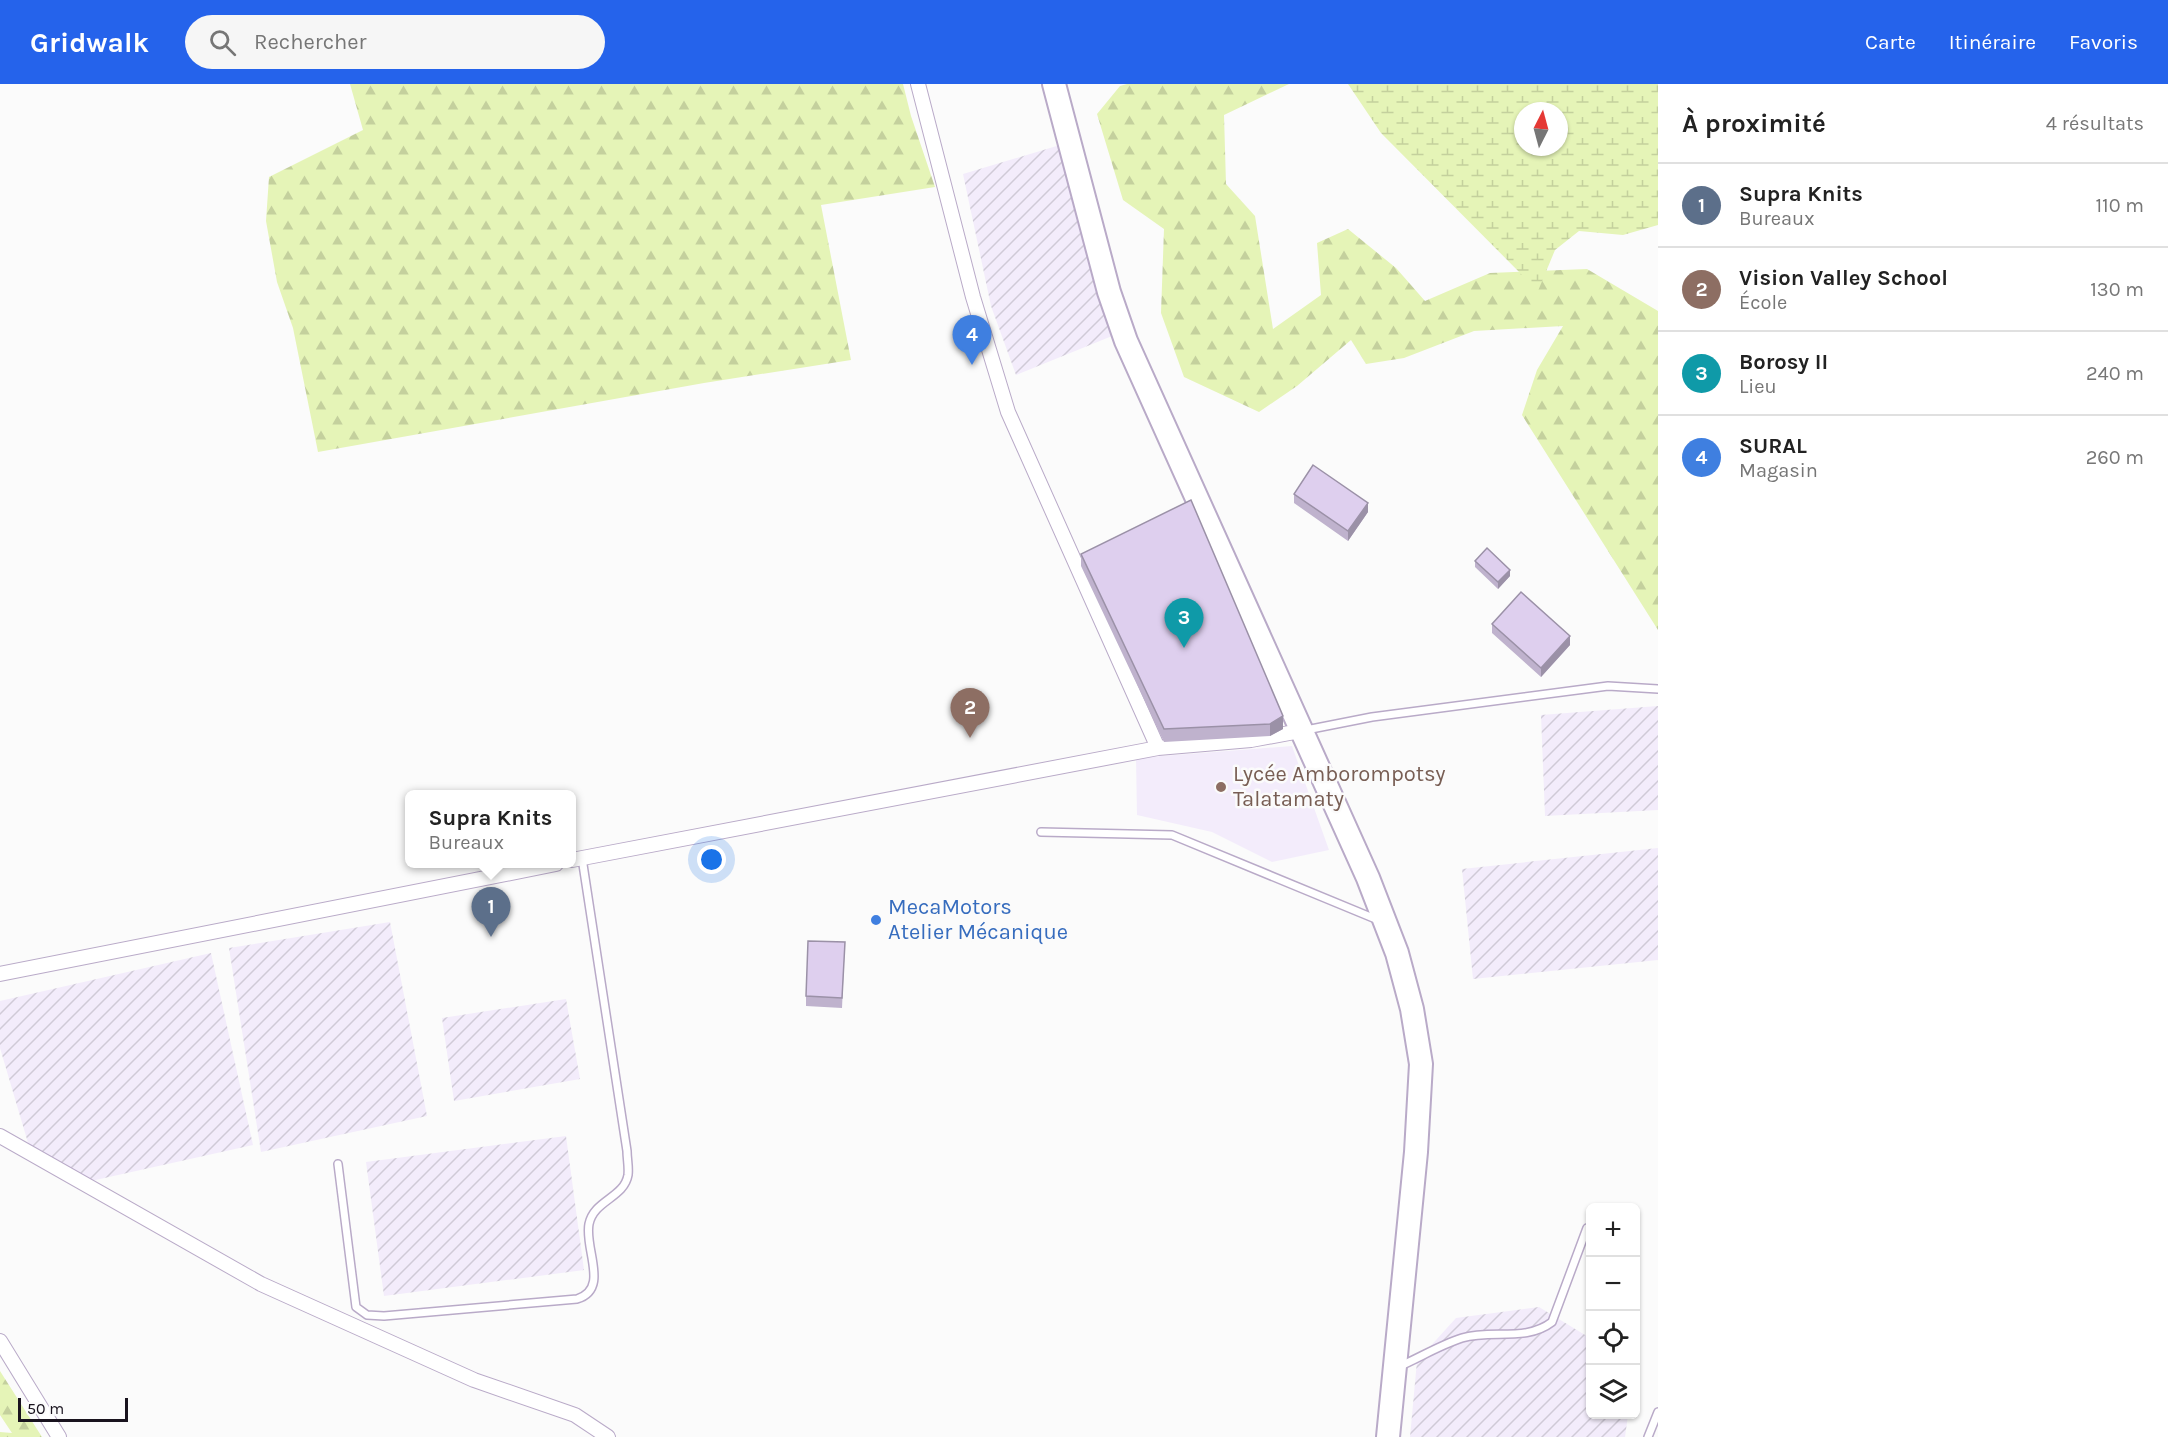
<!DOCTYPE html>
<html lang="fr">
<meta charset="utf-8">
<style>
:root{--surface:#fff;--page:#f6f6f6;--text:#222;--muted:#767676;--line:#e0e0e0;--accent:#2563eb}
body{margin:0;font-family:Karla,sans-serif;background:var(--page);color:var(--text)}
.controls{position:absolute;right:18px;bottom:18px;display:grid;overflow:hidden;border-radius:9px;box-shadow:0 2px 4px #0004}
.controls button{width:54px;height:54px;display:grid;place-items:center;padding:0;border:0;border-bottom:2px solid var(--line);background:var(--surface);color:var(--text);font:30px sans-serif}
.compass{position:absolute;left:1514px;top:18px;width:54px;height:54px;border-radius:50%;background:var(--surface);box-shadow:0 2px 4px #0004;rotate:6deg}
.scale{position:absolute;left:18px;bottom:15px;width:110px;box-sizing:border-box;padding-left:6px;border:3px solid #19131e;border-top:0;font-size:16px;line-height:21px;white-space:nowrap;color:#19131e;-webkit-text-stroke:4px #fbfbfb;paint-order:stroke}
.you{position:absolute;left:712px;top:776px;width:21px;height:21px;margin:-15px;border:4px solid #fff;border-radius:50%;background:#1a73e8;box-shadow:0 0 0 9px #1a73e833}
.badge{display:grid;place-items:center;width:39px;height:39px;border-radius:50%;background:var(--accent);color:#fff;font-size:20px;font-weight:700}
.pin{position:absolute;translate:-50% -50px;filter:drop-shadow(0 2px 3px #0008)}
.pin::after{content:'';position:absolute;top:32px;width:21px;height:18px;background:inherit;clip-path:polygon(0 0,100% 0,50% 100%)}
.popup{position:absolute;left:405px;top:706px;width:171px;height:78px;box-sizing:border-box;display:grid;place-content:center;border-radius:9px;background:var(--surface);filter:drop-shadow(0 2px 4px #0005);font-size:20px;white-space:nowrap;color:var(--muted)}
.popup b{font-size:22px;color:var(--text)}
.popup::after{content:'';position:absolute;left:50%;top:100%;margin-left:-12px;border:12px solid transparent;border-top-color:var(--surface)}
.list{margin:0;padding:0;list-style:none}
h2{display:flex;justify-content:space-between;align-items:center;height:78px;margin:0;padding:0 24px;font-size:26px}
h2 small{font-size:20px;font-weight:400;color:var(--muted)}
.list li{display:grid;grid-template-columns:39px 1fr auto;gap:18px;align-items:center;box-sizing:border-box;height:84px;padding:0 24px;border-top:2px solid var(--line)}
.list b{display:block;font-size:22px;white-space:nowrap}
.list p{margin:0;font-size:20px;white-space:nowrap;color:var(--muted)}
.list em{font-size:20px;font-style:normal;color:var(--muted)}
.icon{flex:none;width:33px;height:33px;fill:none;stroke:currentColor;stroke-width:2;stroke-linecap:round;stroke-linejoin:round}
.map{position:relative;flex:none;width:1658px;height:1353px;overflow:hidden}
header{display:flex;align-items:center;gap:36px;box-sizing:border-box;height:84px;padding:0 30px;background:var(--accent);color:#fff}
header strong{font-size:28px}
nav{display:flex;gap:33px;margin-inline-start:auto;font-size:21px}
.search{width:420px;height:54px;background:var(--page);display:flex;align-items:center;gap:15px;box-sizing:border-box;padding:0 21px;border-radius:33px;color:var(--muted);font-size:22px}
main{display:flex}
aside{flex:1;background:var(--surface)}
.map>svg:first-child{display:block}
.built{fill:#f3ecfb}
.industrial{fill:url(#industrial-furrows)}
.forest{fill:url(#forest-firs)}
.wetland{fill:url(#wetland-marsh);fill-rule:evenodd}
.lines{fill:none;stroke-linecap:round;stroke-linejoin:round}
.service-casing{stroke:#b9aac8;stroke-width:10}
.minor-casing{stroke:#b9aac8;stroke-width:16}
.primary-casing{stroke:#b9aac8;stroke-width:26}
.service{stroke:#fff;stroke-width:7}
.minor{stroke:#fff;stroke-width:14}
.primary{stroke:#fff;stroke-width:22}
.wall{fill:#bfb2cd}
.shaded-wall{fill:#9b91a7}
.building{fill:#decfee;stroke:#9b91a7;stroke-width:1.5}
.education-dot{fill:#8d6e63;stroke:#fbfbfb;stroke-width:2}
.shop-dot{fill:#3f7fe0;stroke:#fbfbfb;stroke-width:2}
.labels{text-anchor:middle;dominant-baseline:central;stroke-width:5;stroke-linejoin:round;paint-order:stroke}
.education-label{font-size:22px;fill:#785e54;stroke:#fbfbfb;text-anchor:start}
.shop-label{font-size:22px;fill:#366cbe;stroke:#fbfbfb;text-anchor:start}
</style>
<header>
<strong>Gridwalk</strong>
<div class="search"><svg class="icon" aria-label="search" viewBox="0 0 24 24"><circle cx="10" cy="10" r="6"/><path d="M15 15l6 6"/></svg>Rechercher</div>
<nav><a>Carte</a><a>Itinéraire</a><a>Favoris</a></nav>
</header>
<main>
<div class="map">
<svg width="1658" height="1353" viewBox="0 0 1658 1353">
<defs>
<pattern id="industrial-furrows" width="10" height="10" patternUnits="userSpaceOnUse" patternTransform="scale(1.5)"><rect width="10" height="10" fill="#f3ecfb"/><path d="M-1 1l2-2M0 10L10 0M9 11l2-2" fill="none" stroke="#d0cad7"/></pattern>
<pattern id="forest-firs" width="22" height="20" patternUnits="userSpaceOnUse" patternTransform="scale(1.5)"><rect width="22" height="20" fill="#e5f4b7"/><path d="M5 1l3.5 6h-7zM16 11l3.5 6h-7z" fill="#c4d09d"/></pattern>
<pattern id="wetland-marsh" width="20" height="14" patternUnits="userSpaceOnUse" patternTransform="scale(1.5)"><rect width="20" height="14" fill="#e5f4b7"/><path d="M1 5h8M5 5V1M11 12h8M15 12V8" fill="none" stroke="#c4d09d"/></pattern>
</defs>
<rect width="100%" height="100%" fill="#fbfbfb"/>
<path class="built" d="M1292,662L1329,766L1272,778L1212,748L1137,731L1136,674Z"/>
<path class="industrial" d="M1060,61L1117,250L1016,291L991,222L963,90Z
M1658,622V726L1545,732L1541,631Z
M1658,764V876L1473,895L1462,785Z
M390,838L427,1032L261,1068L229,864Z
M211,869L253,1061L82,1099L31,1069L0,964V917Z
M566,915L580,995L454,1017L442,934Z
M566,1052L584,1186L384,1212L366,1078Z
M1539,1223L1590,1254V1330L1628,1331L1625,1353H1410L1417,1277L1456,1234Z"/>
<path class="forest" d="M350,0H903L911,32L935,103L821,121L851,276L704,299L318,368L293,244L277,198L266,137L269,93L363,46Z
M1127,0H1289L1224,31L1226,100L1255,132L1273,245L1321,211L1317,159L1348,145L1396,184L1425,217L1490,189L1587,185L1658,227V546L1522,331L1537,286L1563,242L1474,247L1404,274L1366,280L1351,256L1297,302L1259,328L1184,293L1161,229L1164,145L1123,116L1097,30L1120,2Z
M0,1287L42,1353H0V1348L12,1349L0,1331Z"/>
<path class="wetland" d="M1348,0H1658V141L1623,151L1579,147L1555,166L1538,207L1381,49ZM1523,27H1559V63H1523Z"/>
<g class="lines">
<defs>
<path id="service" d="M1306,646L1372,633L1608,602L1658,605
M1041,748L1172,751L1378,836
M338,1080L356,1223L367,1231L384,1232L577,1215C610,1205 584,1165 589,1140C594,1116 624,1114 628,1091C629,1083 627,1075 627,1067L582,774
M1398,1283C1419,1274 1440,1261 1462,1254C1492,1245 1526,1258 1552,1238L1587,1144
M1648,1353L1658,1328"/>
<path id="minor" d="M918,0L973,213L1008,328L1158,664
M572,776L1158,664L1251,656L1300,647
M0,890L556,780
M0,1052L261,1200L474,1296L575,1331L608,1353
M0,1257L59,1353"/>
<path id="primary" d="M1054,0L1109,208L1126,257L1368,794L1397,869L1412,925L1421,980L1416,1068L1388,1353"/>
</defs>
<use href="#service" class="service-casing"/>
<use href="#minor" class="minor-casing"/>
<use href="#primary" class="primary-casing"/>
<use href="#service" class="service"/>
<use href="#minor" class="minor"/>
<use href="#primary" class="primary"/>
</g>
<path class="wall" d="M1294,410L1368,428L1348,457L1294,419Z
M1081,470L1283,645L1270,652L1164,658L1081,482Z
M1475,477L1510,492L1498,505L1475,483Z
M1492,540L1570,561L1541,593L1492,549Z
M845,858L842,924L806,922V912Z"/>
<path class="shaded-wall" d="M1368,419V428L1348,457V447Z
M1510,486V492L1498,505V498Z
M1570,552V561L1541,593V584Z
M1283,632V645L1270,652V640Z"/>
<path class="building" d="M1313,381L1368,419L1348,447L1294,410Z
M1191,416L1283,632L1270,640L1164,645L1081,470Z
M1487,464L1510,486L1498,498L1475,477Z
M1521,508L1570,552L1541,584L1492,540Z
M808,857L845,858L842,914L806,912Z"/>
<circle class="education-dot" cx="1221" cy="703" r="6"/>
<circle class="shop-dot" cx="876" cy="836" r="6"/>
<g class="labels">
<g class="education-label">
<text x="1233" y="690">Lycée Amborompotsy<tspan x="1233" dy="25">Talatamaty</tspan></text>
</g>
<g class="shop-label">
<text x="888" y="823">MecaMotors<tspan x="888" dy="25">Atelier Mécanique</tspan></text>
</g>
</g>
</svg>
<div class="controls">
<button>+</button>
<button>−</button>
<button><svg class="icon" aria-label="locate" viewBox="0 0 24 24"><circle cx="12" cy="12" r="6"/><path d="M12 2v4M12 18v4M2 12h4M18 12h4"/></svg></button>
<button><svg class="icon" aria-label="layers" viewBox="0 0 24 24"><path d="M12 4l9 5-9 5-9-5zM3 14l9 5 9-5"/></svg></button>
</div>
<svg class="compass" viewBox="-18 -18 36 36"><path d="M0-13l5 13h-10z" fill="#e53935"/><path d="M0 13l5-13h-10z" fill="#767676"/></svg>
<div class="scale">50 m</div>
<div class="you"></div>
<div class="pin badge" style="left:491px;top:853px;background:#5c6f8a">1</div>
<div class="popup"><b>Supra Knits</b>Bureaux</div>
<div class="pin badge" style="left:970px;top:654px;background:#8d6e63">2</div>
<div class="pin badge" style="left:1184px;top:564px;background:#0f9aa8">3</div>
<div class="pin badge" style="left:972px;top:281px;background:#3f7fe0">4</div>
</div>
<aside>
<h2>À proximité<small>4 résultats</small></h2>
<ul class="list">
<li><span class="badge" style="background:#5c6f8a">1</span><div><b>Supra Knits</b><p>Bureaux</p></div><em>110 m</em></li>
<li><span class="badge" style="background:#8d6e63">2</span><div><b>Vision Valley School</b><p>École</p></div><em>130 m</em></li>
<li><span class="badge" style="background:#0f9aa8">3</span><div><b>Borosy II</b><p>Lieu</p></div><em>240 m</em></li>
<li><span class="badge" style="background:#3f7fe0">4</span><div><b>SURAL</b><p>Magasin</p></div><em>260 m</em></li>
</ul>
</aside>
</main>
